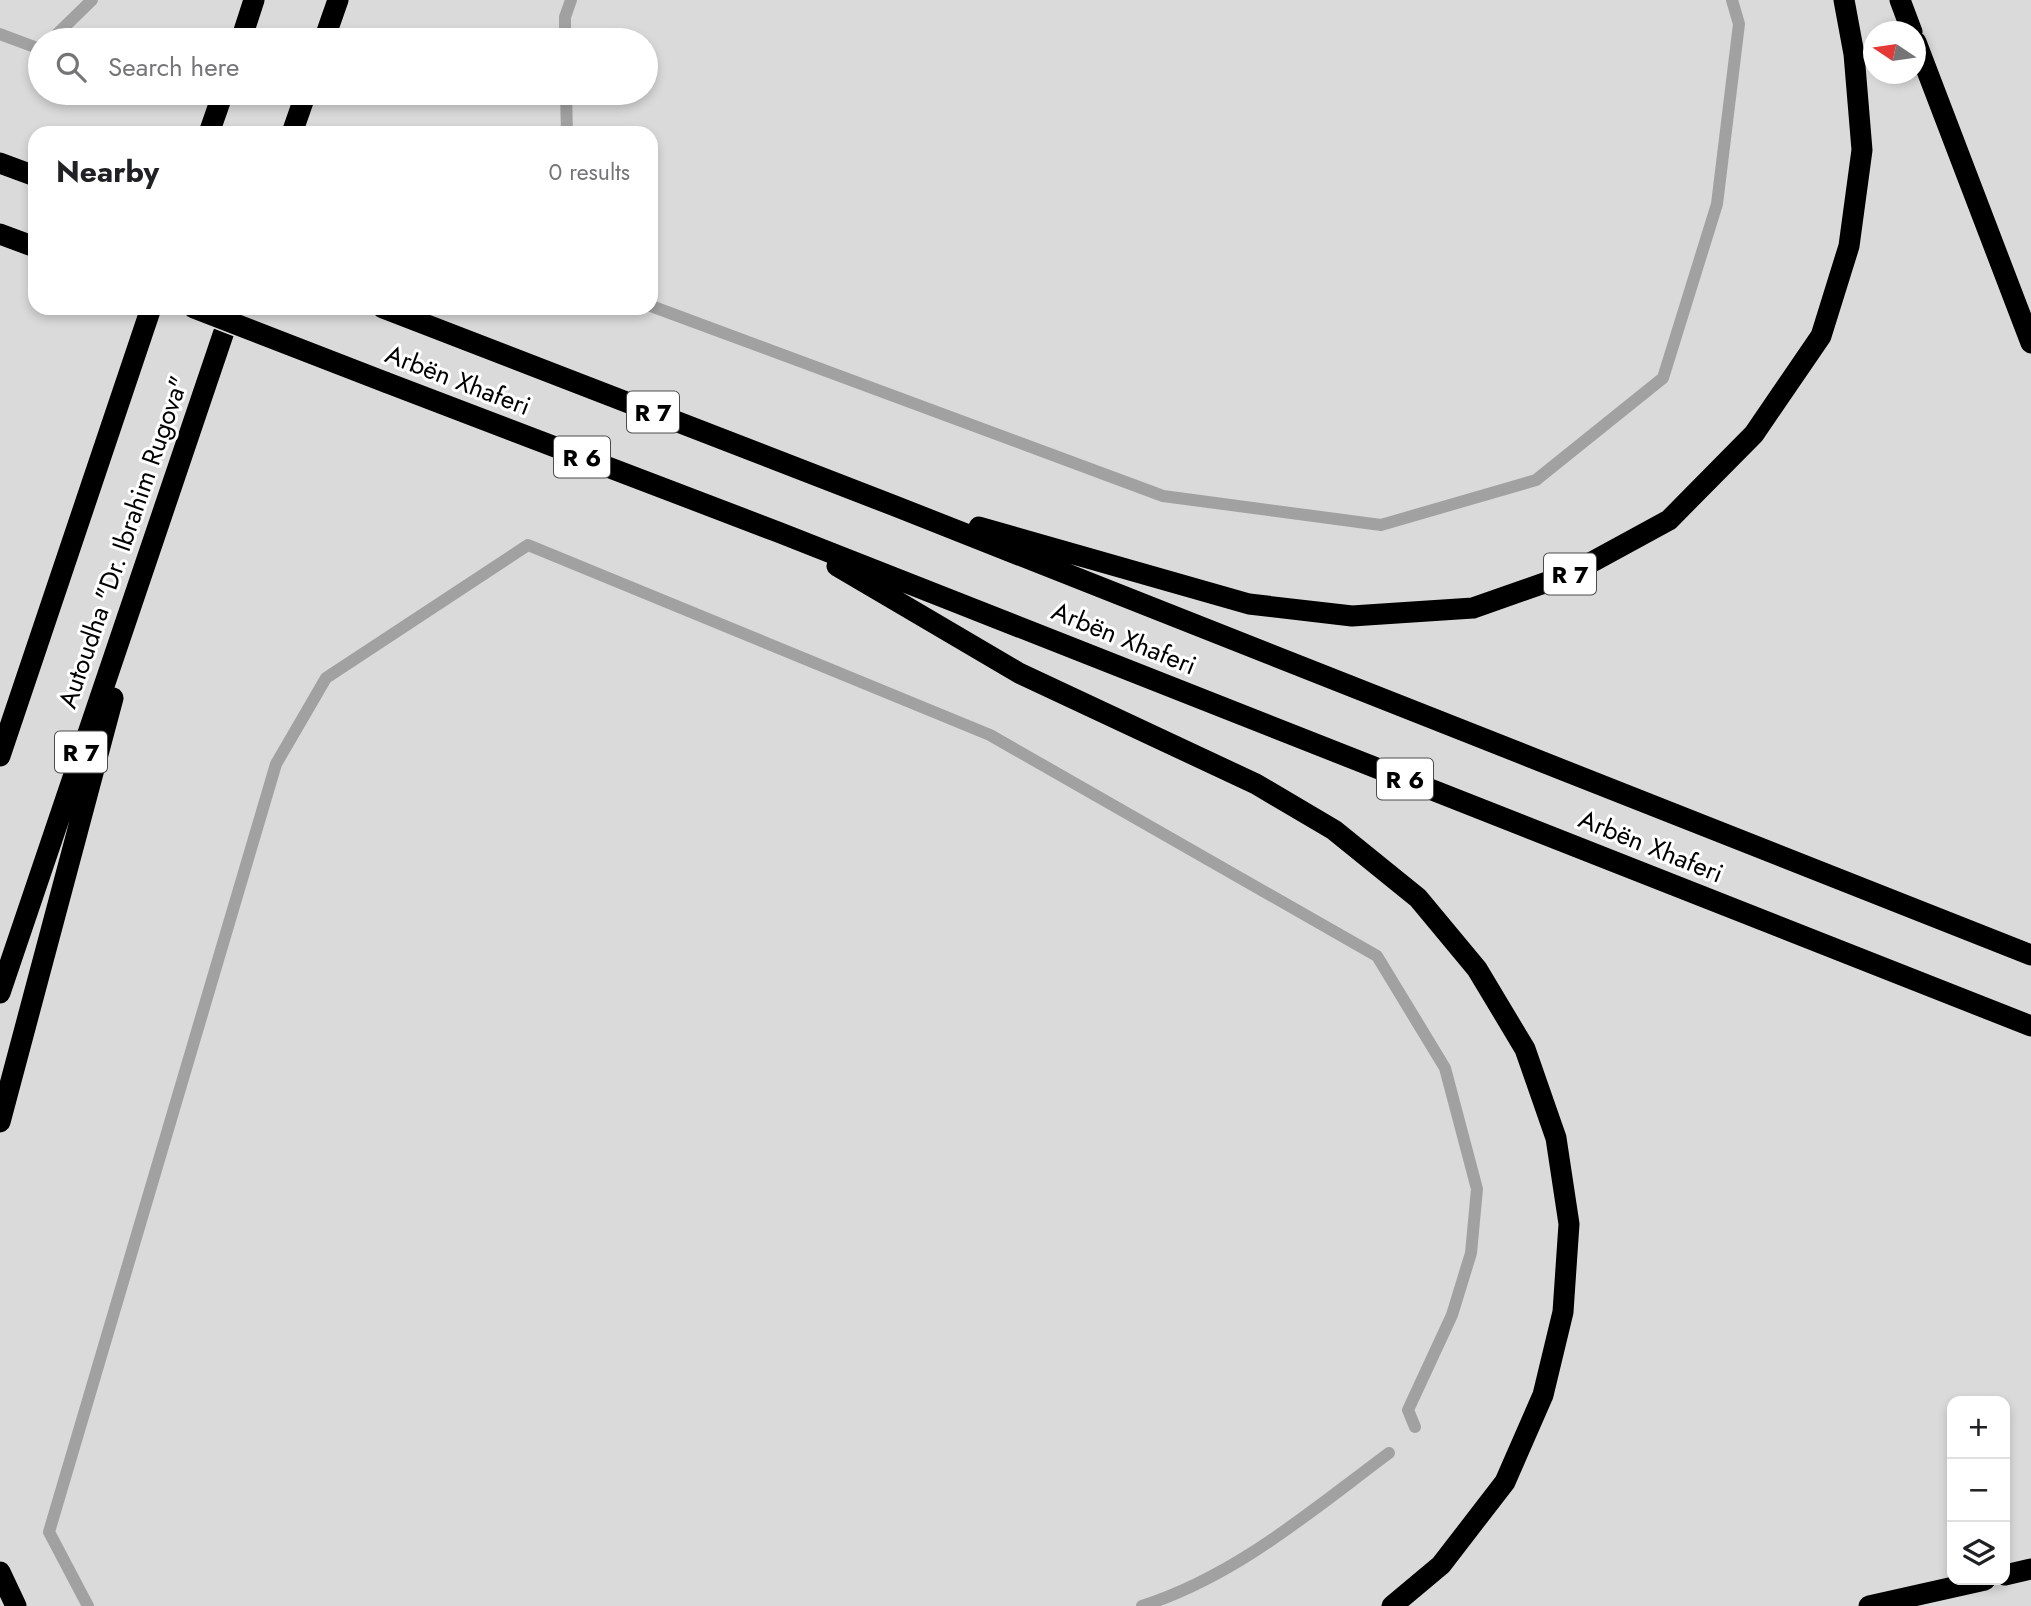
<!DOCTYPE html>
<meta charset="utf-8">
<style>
:root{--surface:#fff;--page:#f6f6f6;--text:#202124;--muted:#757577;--line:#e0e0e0}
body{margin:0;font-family:Jost,sans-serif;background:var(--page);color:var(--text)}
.controls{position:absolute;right:21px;bottom:21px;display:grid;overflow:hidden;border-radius:14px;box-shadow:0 4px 10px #0003}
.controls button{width:63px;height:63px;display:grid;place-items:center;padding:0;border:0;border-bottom:2px solid var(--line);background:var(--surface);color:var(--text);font:35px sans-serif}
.compass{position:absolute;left:1863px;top:21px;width:63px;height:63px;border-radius:50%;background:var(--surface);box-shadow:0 4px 10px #0003;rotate:283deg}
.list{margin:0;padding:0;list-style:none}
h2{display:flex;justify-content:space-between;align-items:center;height:91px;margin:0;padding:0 28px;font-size:30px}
h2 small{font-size:23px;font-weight:400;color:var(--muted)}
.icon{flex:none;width:38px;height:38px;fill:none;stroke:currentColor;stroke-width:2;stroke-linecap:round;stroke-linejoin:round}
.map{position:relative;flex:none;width:2031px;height:1606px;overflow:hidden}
.search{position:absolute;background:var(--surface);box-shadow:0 4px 10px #0003;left:28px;top:28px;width:630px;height:77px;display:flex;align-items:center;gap:18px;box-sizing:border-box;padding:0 24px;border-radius:38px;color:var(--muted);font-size:26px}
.panel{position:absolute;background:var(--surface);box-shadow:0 4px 10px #0003;left:28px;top:126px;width:630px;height:189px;border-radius:21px}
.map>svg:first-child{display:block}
.green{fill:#dadada;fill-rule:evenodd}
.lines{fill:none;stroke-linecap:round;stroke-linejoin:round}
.stream{stroke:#a1a1a1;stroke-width:12}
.highway-casing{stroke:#dbdbdb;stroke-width:24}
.highway{stroke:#000;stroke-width:21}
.highway-bridge-casing{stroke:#dbdbdb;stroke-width:24;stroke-linecap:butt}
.highway-bridge{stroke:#000;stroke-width:21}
.labels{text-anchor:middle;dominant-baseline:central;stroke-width:6;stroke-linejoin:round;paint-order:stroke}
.shield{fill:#fff;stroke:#4c4c4c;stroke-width:2}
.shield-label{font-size:24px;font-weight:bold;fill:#000}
.street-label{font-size:26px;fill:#000;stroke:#fff}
</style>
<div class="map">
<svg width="2031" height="1606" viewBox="0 0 2031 1606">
<rect width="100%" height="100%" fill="#fff"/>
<path class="green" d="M0,0H2031V1606H0ZM1874,32H1916V74H1874ZM40,40H646V93H40ZM35,133H651V308H35ZM1952,1401H2005V1580H1952Z"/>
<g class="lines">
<path class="stream" d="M0,34L40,49
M51,40L92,0
M565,40V17L571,0
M566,93L567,133
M651,306L1163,496L1381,525L1536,480L1663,378L1717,204L1739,24L1732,0
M88,1606L49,1532L276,764L326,678L528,545L990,735L1377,956L1445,1068L1477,1189L1471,1253L1452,1315L1408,1410L1415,1427
M1142,1606C1236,1576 1311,1511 1389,1453"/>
<defs>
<path id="highway" d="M1900,0L1912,32
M241,40L254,0
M324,40L338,0
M1916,42L2031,343
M209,133L223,93
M292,133L306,93
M0,163L35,176
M0,234L35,247
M383,308L895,506L2031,955
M385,382L778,532L2031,1026
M979,527L1249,604L1352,616L1473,608L1570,574L1669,520L1754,434L1821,336L1849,246L1862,150L1854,54L1844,0
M837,566L1019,673L1256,784L1334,830L1418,898L1477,969L1525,1049L1556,1138L1569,1224L1563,1312L1543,1395L1505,1482L1441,1565L1392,1606
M0,756L151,308
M0,993L232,308
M0,1122L113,698
M0,1572L16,1606
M2005,1575L2031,1569
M1869,1606L1985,1580"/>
</defs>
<use href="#highway" class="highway-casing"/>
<use href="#highway" class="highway"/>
<defs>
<path id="highway-bridge" d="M194,308L385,382"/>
</defs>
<use href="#highway-bridge" class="highway-bridge-casing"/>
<use href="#highway-bridge" class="highway-bridge"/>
</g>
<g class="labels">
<g class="shield">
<rect x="627" y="391.5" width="52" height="41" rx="5"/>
<rect x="554" y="436.5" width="56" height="41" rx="5"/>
<rect x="1544" y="553.5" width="52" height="41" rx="5"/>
<rect x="55" y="731.5" width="52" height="41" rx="5"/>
<rect x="1377" y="758.5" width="56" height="41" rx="5"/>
</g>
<g class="shield-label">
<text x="653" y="412">R 7</text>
<text x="582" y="457">R 6</text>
<text x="1570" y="574">R 7</text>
<text x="81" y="752">R 7</text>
<text x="1405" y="779">R 6</text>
</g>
<g class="street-label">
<text transform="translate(458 380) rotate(21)">Arbën Xhaferi</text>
<text transform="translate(123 542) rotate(-71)">Autoudha "Dr. Ibrahim Rugova"</text>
<text transform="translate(1124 638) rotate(22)">Arbën Xhaferi</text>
<text transform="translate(1651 846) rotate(22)">Arbën Xhaferi</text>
</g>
</g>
</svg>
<div class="controls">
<button>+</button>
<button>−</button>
<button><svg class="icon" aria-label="layers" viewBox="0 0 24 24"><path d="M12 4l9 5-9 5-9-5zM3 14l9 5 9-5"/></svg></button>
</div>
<svg class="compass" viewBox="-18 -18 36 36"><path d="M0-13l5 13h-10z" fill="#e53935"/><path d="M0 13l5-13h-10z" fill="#757577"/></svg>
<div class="search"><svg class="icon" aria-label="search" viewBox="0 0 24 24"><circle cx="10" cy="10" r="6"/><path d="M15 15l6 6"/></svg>Search here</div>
<section class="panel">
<h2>Nearby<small>0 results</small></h2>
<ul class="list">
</ul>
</section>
</div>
